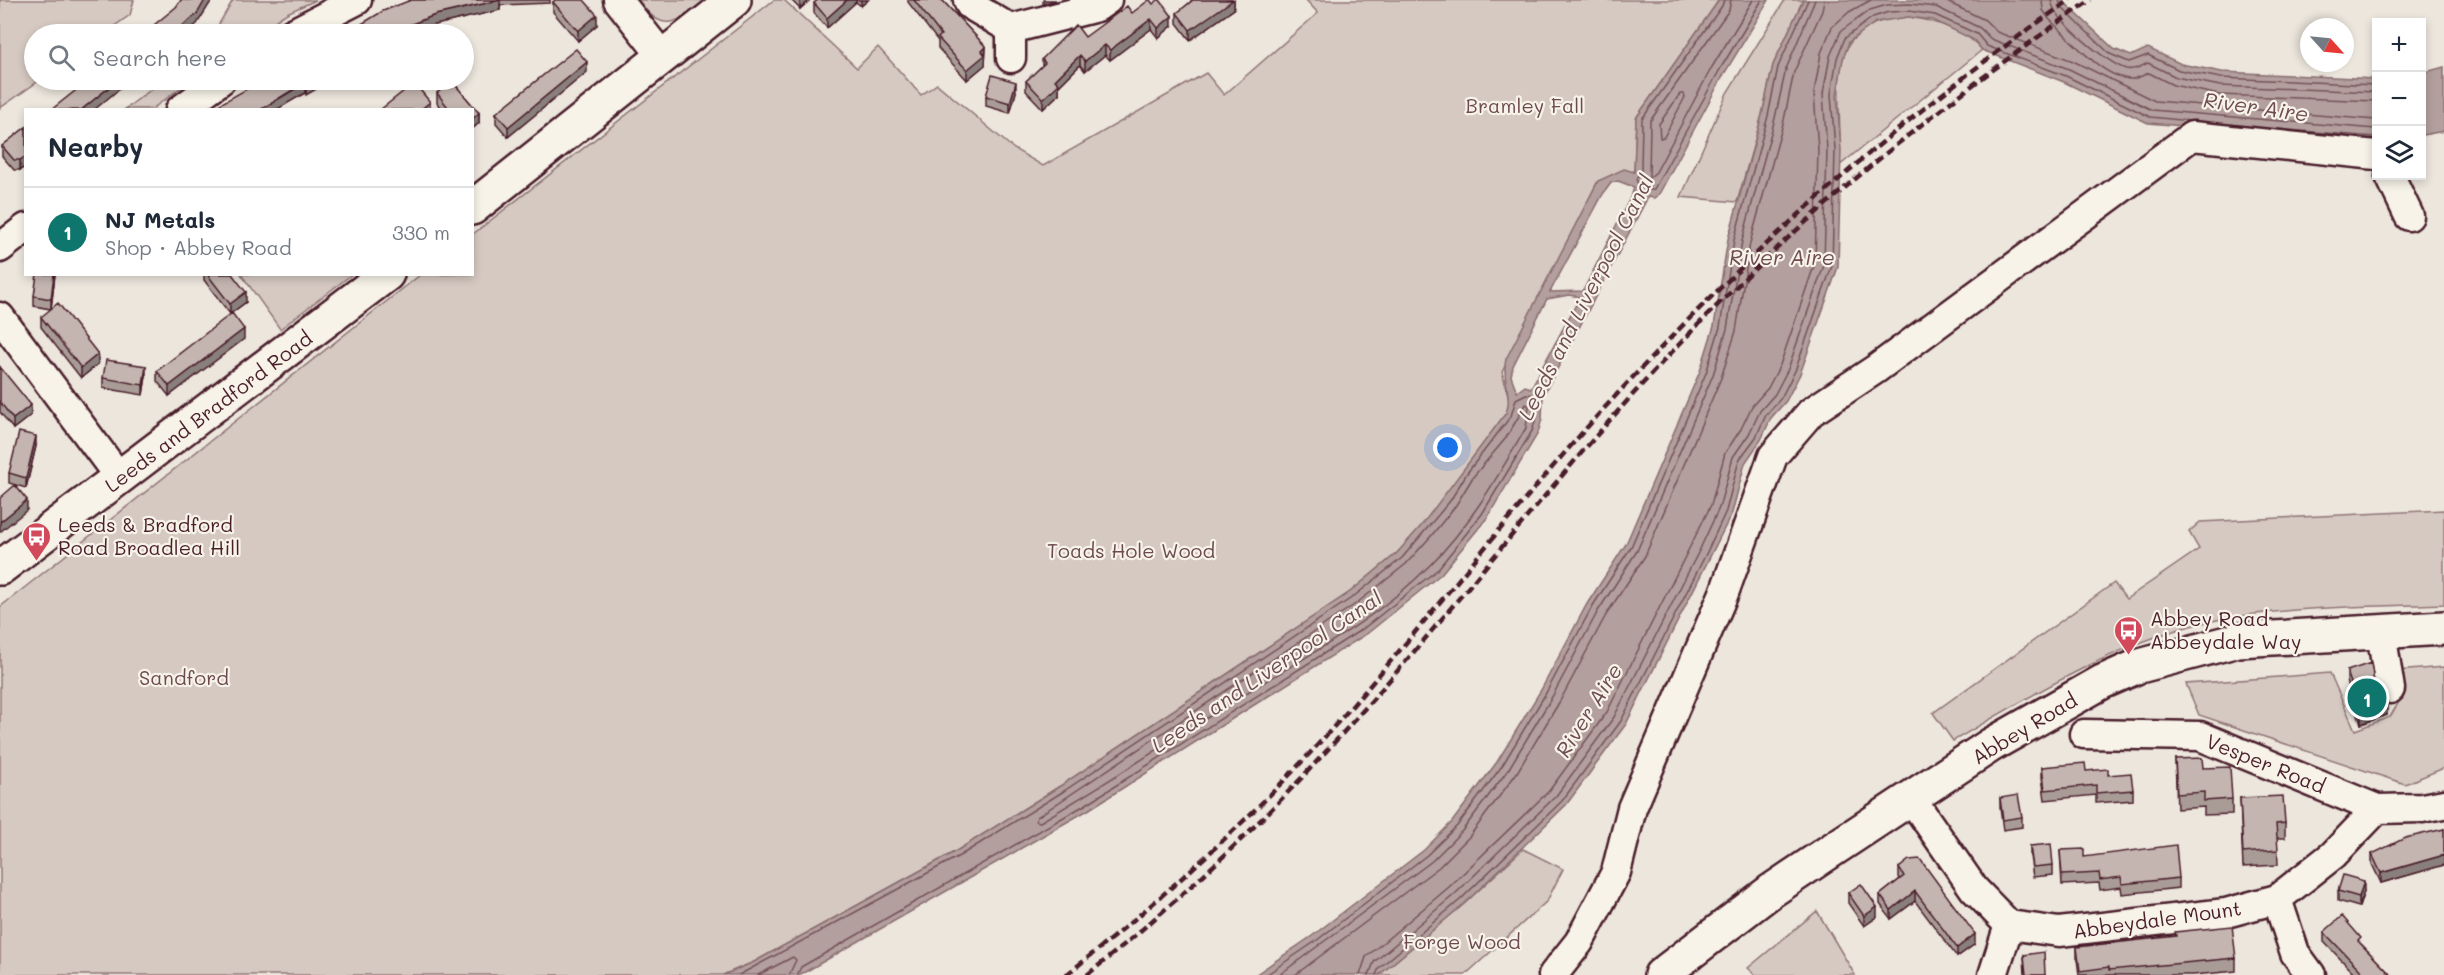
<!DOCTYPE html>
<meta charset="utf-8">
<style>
:root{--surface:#fff;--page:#f2f2f3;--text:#1f2937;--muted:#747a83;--line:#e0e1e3;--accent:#0f766e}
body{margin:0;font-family:Mali,sans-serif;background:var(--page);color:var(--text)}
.controls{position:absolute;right:18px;top:18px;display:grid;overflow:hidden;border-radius:0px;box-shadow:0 3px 9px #0003}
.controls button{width:54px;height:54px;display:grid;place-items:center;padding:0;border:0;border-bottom:2px solid var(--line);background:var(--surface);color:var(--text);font:30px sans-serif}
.compass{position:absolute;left:2300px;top:18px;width:54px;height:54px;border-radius:50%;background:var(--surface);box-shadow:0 3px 9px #0003;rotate:117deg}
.you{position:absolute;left:1448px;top:448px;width:21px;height:21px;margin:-15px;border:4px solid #fff;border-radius:50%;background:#1a73e8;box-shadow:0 0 0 9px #1a73e833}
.badge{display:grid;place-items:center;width:39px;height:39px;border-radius:50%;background:var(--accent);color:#fff;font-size:20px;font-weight:700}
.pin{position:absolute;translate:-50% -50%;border:3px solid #fff;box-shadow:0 2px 6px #0006}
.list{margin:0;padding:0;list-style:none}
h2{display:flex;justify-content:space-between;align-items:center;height:78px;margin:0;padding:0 24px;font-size:26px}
h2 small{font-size:20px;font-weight:400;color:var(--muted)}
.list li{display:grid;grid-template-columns:39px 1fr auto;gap:18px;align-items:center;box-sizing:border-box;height:90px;padding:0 24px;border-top:2px solid var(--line)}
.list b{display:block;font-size:22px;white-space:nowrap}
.list p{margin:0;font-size:20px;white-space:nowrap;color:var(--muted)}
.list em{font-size:20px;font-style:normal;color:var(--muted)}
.icon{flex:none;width:33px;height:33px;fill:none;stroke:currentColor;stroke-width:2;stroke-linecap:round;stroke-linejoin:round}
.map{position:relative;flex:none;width:2444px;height:975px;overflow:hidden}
.search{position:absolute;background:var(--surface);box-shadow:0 3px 9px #0003;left:24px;top:24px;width:450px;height:66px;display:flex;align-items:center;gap:15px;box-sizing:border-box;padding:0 21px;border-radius:33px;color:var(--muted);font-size:22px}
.panel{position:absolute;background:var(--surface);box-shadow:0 3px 9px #0003;left:24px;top:108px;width:450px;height:168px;border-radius:0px}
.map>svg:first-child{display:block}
.green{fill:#d5c9c2;stroke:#907476;stroke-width:1.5}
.water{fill:#b39f9d;stroke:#896c6f;stroke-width:1.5;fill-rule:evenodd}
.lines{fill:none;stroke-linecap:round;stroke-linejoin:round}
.shore{stroke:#745259;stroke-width:1.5}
.minor-casing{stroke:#4a1f2b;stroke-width:33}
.major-casing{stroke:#4a1f2b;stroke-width:38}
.minor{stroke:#f7f3e8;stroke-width:28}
.major{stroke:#f7f3e8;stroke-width:33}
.rail{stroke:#4a1f2b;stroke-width:4.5;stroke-dasharray:9 4.5;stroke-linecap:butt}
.wall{fill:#a99c97;stroke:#4a1f2b;stroke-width:1.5}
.shaded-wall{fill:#897f7b;stroke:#4a1f2b;stroke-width:1.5}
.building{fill:#c4b5b0;stroke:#4a1f2b;stroke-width:1.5}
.labels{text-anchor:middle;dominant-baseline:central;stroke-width:4.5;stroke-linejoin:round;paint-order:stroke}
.park-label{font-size:20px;fill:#6d4a51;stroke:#f7f3e8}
.street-label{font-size:20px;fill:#4a1f2b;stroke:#f7f3e8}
.poi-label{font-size:20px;fill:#4a1f2b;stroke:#f7f3e8;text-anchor:start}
.water-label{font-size:21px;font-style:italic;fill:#6f4c53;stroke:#f7f3e8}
</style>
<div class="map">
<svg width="2444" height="975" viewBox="0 0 2444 975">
<rect width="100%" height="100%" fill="#ece6dd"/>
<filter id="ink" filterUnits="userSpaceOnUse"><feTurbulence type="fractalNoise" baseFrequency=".0167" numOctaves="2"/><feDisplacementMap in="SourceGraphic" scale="12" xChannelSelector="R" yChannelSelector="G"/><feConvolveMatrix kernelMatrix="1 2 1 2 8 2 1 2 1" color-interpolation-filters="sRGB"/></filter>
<g filter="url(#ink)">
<path class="green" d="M0,0H134L130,15L103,34H34V80H40L0,108Z
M233,0H316L287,13L255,34H213Z
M637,0H706C675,25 664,34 637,0Z
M774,0H784L857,68L878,47L921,95L937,84L1014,149L1043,166L1206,73L1224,95L1318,13L1306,0H1719L1636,118L1634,172L1598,181L1502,372L1510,403L1506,413L1422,526L1397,553L1350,592L1060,786L958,850L754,962L723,975H0V607L420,275L472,274L473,234Z
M1785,0H1803L1773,65L1762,115L1737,202L1681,197L1727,93Z
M1908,17C1935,21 1965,29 1982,50L1839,166C1846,103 1813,22 1908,17Z
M164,80H191L152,109H125Z
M241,274H351V275L280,329Z
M2444,510V604C2369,607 2291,606 2217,620C2128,636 2030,696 1953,741L1933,713L2114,583L2126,599L2199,549L2189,532L2200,522Z
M2444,667V768L2405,784L2199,715L2186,684L2330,673L2355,730L2390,717L2403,695L2397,671Z
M1523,849L1563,869L1547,901L1474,967L1465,975H1379L1464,904Z
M1817,911L1855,975H1756L1748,968Z"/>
<path class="water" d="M1719,0H1769L1724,74L1659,194L1654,198L1648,197L1543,396L1542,419L1538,433L1487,518L1441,574L1368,633L1088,810L805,972L798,975H723L754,962L958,850L1060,786L1350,592L1397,553L1421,526L1506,413C1513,396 1501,378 1506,359L1598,181L1624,169L1634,172L1636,118ZM1618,181L1634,187L1632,194L1583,291L1550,292L1603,194L1611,183ZM1569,295L1580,297L1531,388L1525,386L1517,392L1511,376L1513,366L1547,299Z
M1803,0H2062L2114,49L2131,56L2148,48L2181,64L2222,72L2376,79V142L2148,123L2064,82L1982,50L1974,40L1933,20L1908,17L1876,22L1849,42L1843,59L1837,95L1841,150L1838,267L1800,374L1786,401L1771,418L1761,440L1745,463L1732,513L1626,724L1566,805L1464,904L1379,975H1255L1312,936L1424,850L1452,822L1497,762L1541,690L1587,604L1626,544L1700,371L1714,326L1728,239L1762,115L1773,65Z
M2444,67V131L2422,135V73Z"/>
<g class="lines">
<path class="shore" d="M1724,0L1722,6L1642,119L1641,171L1636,179L1642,193L1654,189L1719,71L1762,0
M1731,0L1729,10L1650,121L1649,178L1656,172L1712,67L1753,0
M1943,0L1985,20L1997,32L2073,61L2155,101L2376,120
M2042,0L2043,10L2049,19C2069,37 2103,79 2131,79C2137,79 2143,75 2149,73L2173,85L2219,95L2376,101
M2051,0C2052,18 2108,64 2126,69C2134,71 2141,66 2148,63L2176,77L2220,86L2376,92
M2059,0L2061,7L2110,54L2129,62L2148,55L2179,70L2221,78L2376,85
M1680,94H1684L1685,97L1664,137L1660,138L1659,124Z
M2265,128L2376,137
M1526,404L1529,406L1526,428C1498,476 1470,526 1430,565C1379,618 1310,654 1248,692C1179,735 1111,781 1040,822L1036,821L1037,817L1357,603L1406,564L1432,535L1456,505L1473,477L1506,438Z
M739,975L961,855L1064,791L1353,597L1402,558L1450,501L1467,473L1511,416L1516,399L1526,394L1536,395V418L1532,431L1482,514L1437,570L1364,628L1085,805L801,967L797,975
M758,975L793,957L796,960L789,975
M1266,975L1316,941L1427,855L1457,826L1502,766L1546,693L1592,607L1631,547L1706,373L1720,327L1734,240L1768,116L1778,67L1808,0
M1279,975L1432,861L1462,831L1508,770L1552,697L1598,611L1637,551L1713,375L1727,329L1742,241L1775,118L1786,69L1815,0
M1295,975L1439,867L1469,837L1516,774L1560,701L1606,615L1645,556L1721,378L1736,331L1750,243L1784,120L1794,72L1822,11L1824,0
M1360,975L1366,957L1449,887L1549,791L1607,712L1711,505L1725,453L1741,429L1752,406L1768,388L1780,365L1815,263L1818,150L1814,93L1821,53L1832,27L1849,12L1871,0
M1369,975L1374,962L1455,894L1556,796L1614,717L1700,549L1719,508L1733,457L1749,434L1760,411L1775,394L1788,369L1824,265L1827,150L1823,94L1830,56L1841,31L1870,10L1887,5L1909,4L1936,7L1980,28L1991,39L2069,69L2152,110L2376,129
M1376,975L1379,968L1460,900L1562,801L1621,721L1707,552L1726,511L1739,460L1756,437L1766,415L1781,398L1795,371L1832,266L1835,150L1831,94L1837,58L1845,38L1873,17L1889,12L1909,11L1935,15L1977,34L1987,46L2066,76L2150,117L2191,121"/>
<defs>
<path id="minor" d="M618,0L663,57
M968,0L970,5L1011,29L1097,7L1107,0
M291,34L357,0
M1011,58V29
M180,110L221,80
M2390,176L2409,216
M0,248L26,228
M0,317L119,477
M2381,632L2390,689
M2084,734L2200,736L2377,809L2422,808L2444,804
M1911,798L1974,889L2009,925
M2277,899L2295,953L2311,975
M2009,925L2059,932L2226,913L2277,899L2333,855L2377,809
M1553,975L1579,942L1616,872L1632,808L1724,593L1773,456L1811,412L1876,369L2192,136L2376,155
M1993,975L2009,925"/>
<path id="major" d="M472,208L734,0
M0,568L387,274
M1661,975L1771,891L1835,848L1991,745L2102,682L2136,667L2238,640L2444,628"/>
</defs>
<use href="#minor" class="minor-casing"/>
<use href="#major" class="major-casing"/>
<use href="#minor" class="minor"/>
<use href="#major" class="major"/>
<path class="rail" d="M1066,975C1150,909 1239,830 1311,752C1411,643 1500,524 1599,414C1740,258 1898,119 2070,0
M1087,975C1169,909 1248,837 1319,759C1447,621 1559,469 1690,333C1810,209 1948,98 2091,0"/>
</g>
<path class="wall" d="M411,0H550V3L500,5V10L435,25Z
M791,0H810L800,9Z
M818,0H868L861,6L856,2L827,28L814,13V3Z
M908,0H942L986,47L985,65L967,80L938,48V41L908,2Z
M1193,0H1234V9L1190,40L1177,23V13Z
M553,2L597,25L578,41L553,12Z
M1132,13L1172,26L1158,38L1151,29L1110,60L1105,55L1085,71L1080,65L1059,86V94L1043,109L1026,91V81L1042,66V59Z
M587,72L508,137L496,123V113Z
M452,81L479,113V123L472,129V110H442L437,103V93Z
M1016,92L1010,113L986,106V96Z
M26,127V166L20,170H14L2,156V146Z
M55,274L51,309L34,306V296Z
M204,274H232L246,302L230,314L204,280Z
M41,317L98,364L81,378L41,327Z
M244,339L169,396L157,381V371Z
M0,367L31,415L13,429L0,412Z
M146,376L143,395L103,388V378Z
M36,446L26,488L9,483V473Z
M2347,671L2374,682L2387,715L2361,724L2347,681Z
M2175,759L2203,768L2232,799V814L2204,815V807L2177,809Z
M2042,767L2086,771L2108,775L2133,790V800L2096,803V795L2045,800L2042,777Z
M2000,798L2022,817V827L2003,830L2000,808Z
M2240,798L2285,823V838H2277L2278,865L2243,867Z
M2444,829V865L2381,883L2372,864V854Z
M2030,846L2053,865V875L2033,877L2030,856Z
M2060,850L2084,857L2179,878V888L2122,894L2121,887L2100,890L2099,883L2062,885Z
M1899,868L1975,944L1957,957L1915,901L1891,919L1880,904V895L1900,879L1899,877Z
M2338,891H2364L2359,907L2338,901Z
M1848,893L1877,917L1864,926L1848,903Z
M2324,932L2361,944L2391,975H2356L2324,942Z
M2077,947L2236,958V971L2193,975H2079L2077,959Z
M2024,955L2045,975H2025Z"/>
<path class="shaded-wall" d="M205,0H212L197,24L184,34H172Z
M500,0V10L435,25L410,34H386L391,32L435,15Z
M800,0H810L800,9Z
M847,0H856V2L827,28V18Z
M861,0H868L861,6Z
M1043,0H1056L1043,4Z
M1230,0H1234V9L1190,40V30Z
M597,15V25L578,41V31Z
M1172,16V26L1158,38V28Z
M1151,19V29L1110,60V50Z
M1105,45V55L1085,71V61Z
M986,47L985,65L967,80V70L982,51Z
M1080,55V65L1059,86V94L1043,109V99L1055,80Z
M587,62V72L508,137V127Z
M118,80H130L94,110H81Z
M315,80H332L306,95V85Z
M1016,82V92L1010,113V103Z
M305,83V93L276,110H260Z
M430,102V110H420Z
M479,113V123L472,129V119Z
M26,156V166L20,170V160Z
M54,274H55L51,309V299Z
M246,292V302L230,314V304Z
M244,329V339L169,396V386Z
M98,354V364L81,378V368Z
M146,366V376L143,395V385Z
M31,405V415L13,429V419Z
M36,436V446L26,488V478Z
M27,500V510L0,532V522Z
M2387,705V715L2361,724V714Z
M2444,855V865L2381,883V873Z
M2364,881V891L2359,907V897Z
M1915,891V901L1891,919V910Z
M1877,907V917L1864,926V916Z
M1975,934V944L1957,957V948Z"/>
<path class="building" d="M181,0H205L197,14L172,34H143L176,7Z
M411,0H500L435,15L391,32L386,34H345L383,11Z
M555,0H584L597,15L578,31L553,2Z
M818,0H847L827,18L814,3Z
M914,0H942L986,47L982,51L985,55L967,70L938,38L941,35Z
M1149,0H1150L1153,4L1158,0H1160L1172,16L1158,28L1151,19L1110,50L1105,45L1085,61L1080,55L1055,80L1059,84L1043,99L1026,81L1045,63L1042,59L1076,25L1085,37L1127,6L1132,13Z
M1193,0H1233L1190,30L1177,13Z
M576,49L587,62L508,127L496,113Z
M992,75L1016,82L1010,103L986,96Z
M89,80H118L81,110H51Z
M263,80H315L306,85L305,83L299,86L260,110H213L220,104Z
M452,81L479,113L472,119V110H450L437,93Z
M416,85L430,102L420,110H380L409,87L411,89Z
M26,127V156L20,160H14L2,146Z
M37,274H54L51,299L34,296Z
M207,274H232L246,292L230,304Z
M58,303L98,354L81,368L41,317Z
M232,313L244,329L169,386L157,371Z
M106,360L146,366L143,385L103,378Z
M0,367L31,405L13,419L0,402Z
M19,432L36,436L26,478L9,473Z
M15,485L27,500L0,522V498Z
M2371,663L2374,682L2384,694L2387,705L2361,714L2347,671Z
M2202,758L2203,768L2230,767L2232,799L2204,801V792L2177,794L2175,759Z
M2085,763L2086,771L2108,769V775L2131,773L2133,790L2096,793V785L2045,790L2042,767Z
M2018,795L2022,817L2003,820L2000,798Z
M2283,796L2285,823L2276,824L2278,850L2243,853L2240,798Z
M2444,829V855L2381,873L2372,854L2405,838Z
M2051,844L2053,865L2033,867L2030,846Z
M2176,845L2179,878L2122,884L2121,877L2100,880L2099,873L2062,875L2060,850L2084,849V857Z
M1920,859L1975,934L1957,948L1915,891L1891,910L1880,895L1904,876L1899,868L1909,860Z
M2343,875L2364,881L2359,897L2338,891Z
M1861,884L1877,907L1864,916L1848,893Z
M2342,916L2361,938L2358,941L2391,975H2365L2324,932Z
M2232,926L2236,958L2109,970V967L2080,971L2077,947L2176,936L2175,932Z
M2044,952L2045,975H2026L2024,955Z"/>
</g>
<defs>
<symbol id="bus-pin" viewBox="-11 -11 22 30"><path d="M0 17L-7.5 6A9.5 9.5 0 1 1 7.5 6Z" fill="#d1495b" stroke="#f7f3e8"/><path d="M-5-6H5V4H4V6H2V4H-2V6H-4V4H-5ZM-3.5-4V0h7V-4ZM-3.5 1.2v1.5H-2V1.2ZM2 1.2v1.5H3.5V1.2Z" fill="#fff"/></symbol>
</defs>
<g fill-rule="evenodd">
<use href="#bus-pin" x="20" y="520" width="33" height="45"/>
<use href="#bus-pin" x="2112" y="614" width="33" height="45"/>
</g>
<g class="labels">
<g class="park-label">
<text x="1525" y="105">Bramley Fall</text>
<text x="1131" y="550">Toads Hole Wood</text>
<text x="184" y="677">Sandford</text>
<text x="1462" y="941">Forge Wood</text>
</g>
<g class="street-label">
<text transform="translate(208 411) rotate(-37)">Leeds and Bradford Road</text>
<text transform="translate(2024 728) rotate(-31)">Abbey Road</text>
<text transform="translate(2266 763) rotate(22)">Vesper Road</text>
<text transform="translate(2157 919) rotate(-8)">Abbeydale Mount</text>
</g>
<g class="poi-label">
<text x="58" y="524">Leeds &amp; Bradford<tspan x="58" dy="23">Road Broadlea Hill</tspan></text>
<text x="2150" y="618">Abbey Road<tspan x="2150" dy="23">Abbeydale Way</tspan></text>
</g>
<g class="water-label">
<text transform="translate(2256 106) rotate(8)">River Aire</text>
<text x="1782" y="256">River Aire</text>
<text transform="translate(1585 297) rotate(-63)">Leeds and Liverpool Canal</text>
<text transform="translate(1266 671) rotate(-34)">Leeds and Liverpool Canal</text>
<text transform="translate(1588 710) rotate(-58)">River Aire</text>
</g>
</g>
</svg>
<div class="controls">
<button>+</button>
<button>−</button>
<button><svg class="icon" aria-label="layers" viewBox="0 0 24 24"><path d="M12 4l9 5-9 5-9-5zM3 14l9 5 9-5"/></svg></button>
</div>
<svg class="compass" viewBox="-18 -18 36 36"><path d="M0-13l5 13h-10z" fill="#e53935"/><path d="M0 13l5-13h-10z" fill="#747a83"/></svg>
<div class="you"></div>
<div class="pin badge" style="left:2367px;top:698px">1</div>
<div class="search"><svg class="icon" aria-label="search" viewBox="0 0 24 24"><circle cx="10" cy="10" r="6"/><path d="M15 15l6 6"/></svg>Search here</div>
<section class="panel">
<h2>Nearby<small></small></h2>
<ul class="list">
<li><span class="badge">1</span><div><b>NJ Metals</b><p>Shop · Abbey Road</p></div><em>330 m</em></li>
</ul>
</section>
</div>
